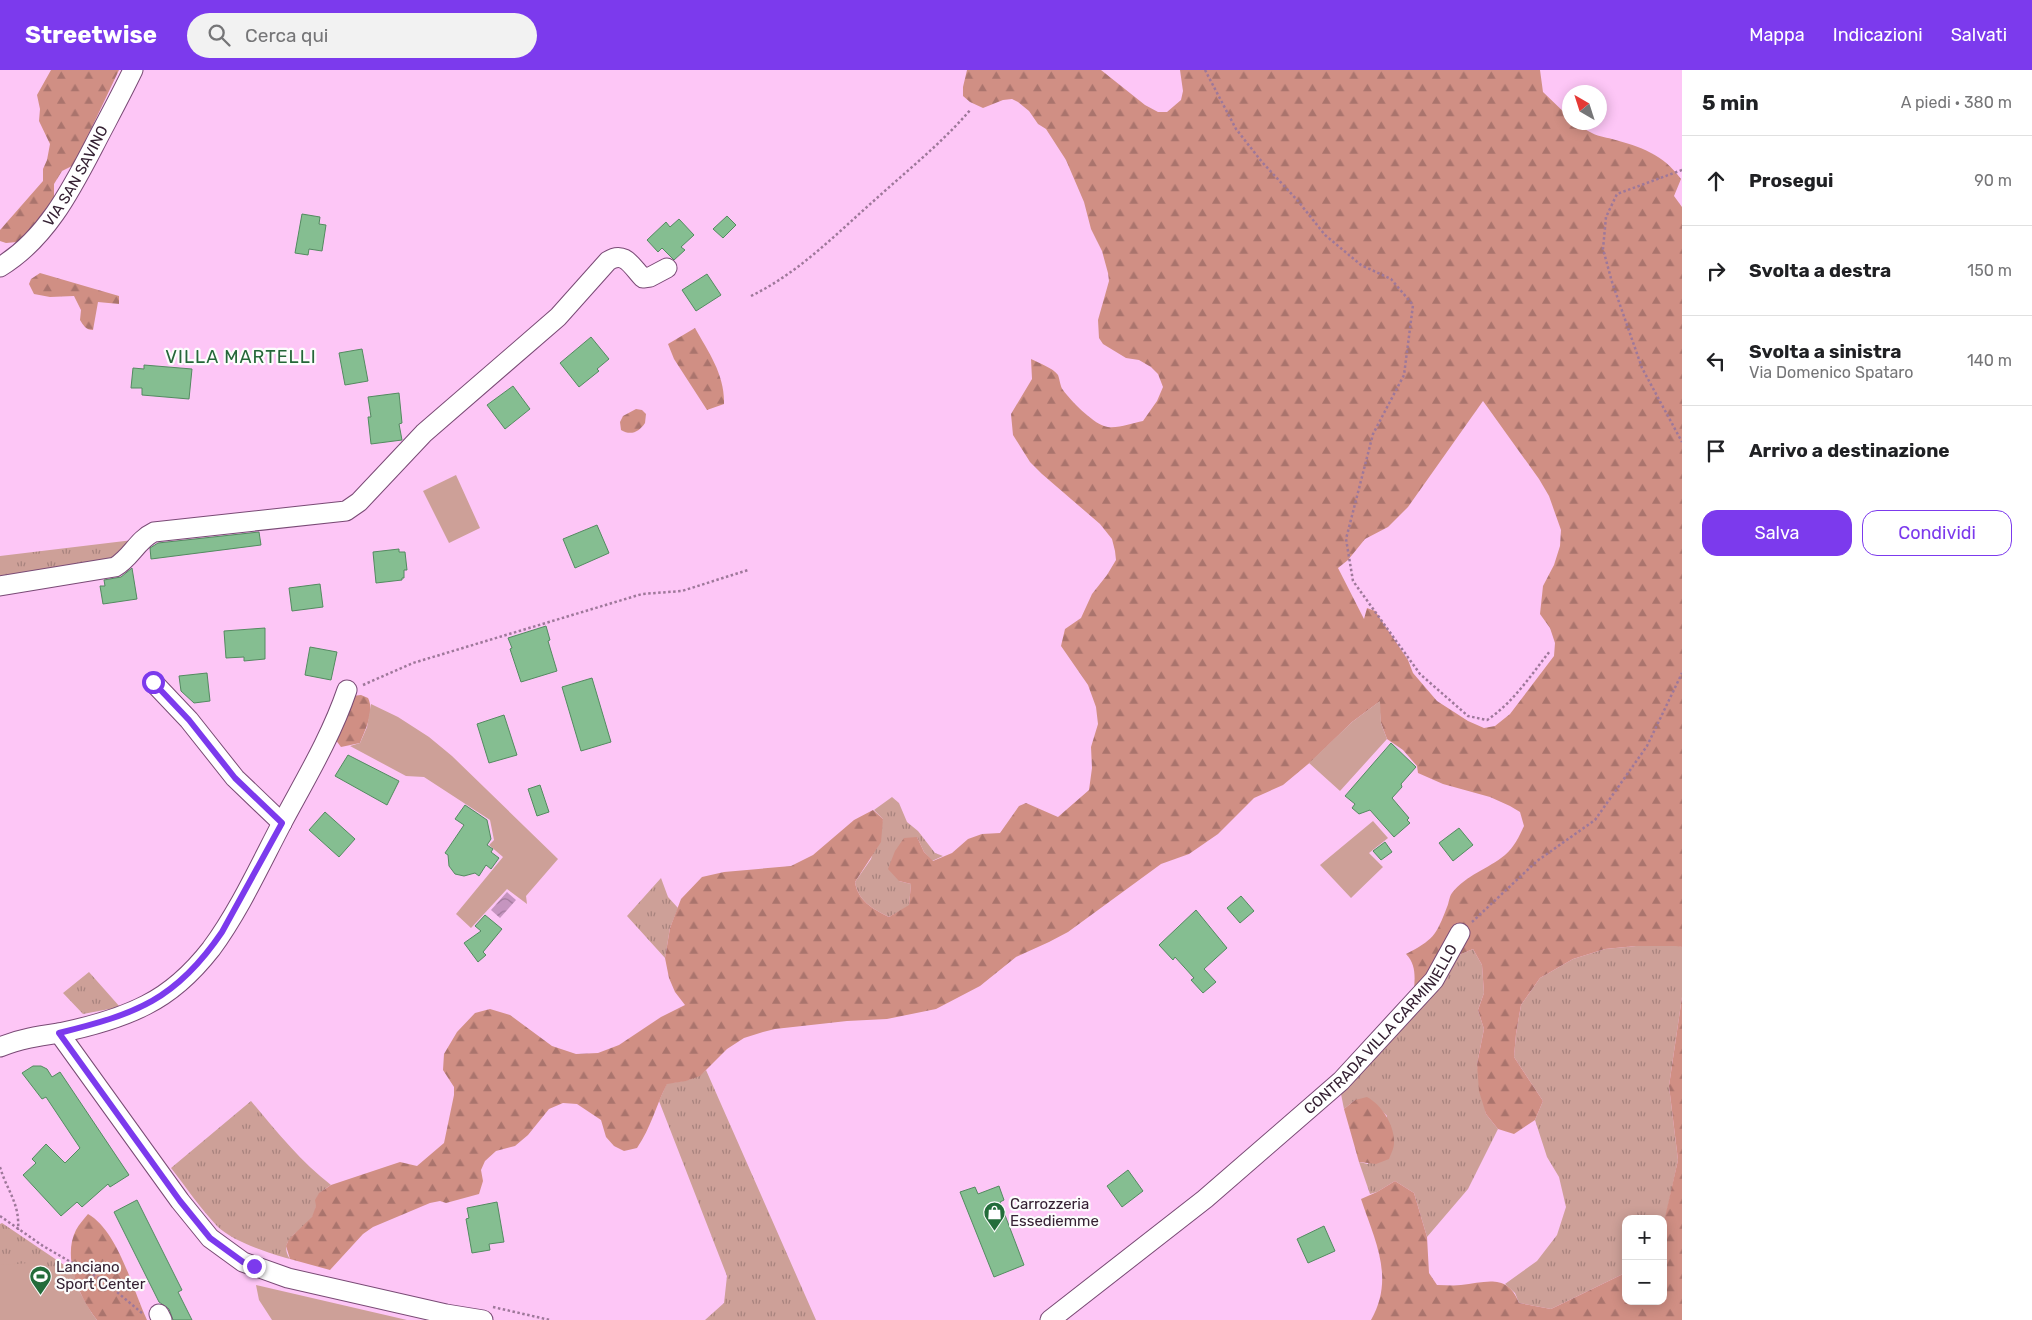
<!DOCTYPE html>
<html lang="it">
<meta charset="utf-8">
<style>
:root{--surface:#fff;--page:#f2f2f2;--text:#202124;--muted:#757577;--line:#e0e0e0;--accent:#7c3aed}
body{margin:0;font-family:Rubik,sans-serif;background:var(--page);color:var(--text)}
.controls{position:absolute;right:15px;bottom:15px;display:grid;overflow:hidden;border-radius:10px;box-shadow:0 2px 12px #0003}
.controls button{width:45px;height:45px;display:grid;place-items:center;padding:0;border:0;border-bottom:1px solid var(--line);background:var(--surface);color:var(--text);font:25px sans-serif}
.compass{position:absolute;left:1562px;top:15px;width:45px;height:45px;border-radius:50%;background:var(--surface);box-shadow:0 2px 12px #0003;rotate:321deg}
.stop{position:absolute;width:15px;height:15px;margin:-11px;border:4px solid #7c3aed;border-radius:50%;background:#fff}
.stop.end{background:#7c3aed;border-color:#fff;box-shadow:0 1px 5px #0008}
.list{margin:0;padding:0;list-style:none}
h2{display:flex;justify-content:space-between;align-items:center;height:65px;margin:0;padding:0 20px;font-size:21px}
h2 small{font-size:16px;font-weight:400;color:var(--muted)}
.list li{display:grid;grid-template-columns:32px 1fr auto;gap:15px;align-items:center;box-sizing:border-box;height:90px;padding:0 20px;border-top:1px solid var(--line)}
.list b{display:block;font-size:19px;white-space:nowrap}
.list p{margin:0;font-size:16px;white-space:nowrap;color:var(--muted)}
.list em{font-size:16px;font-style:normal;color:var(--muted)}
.actions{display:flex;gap:10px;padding:15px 20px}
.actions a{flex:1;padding:11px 0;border:1px solid var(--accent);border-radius:15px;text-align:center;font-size:18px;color:var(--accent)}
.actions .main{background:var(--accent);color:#fff}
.icon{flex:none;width:28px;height:28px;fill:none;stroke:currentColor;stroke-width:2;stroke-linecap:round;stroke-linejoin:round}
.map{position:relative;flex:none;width:1682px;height:1250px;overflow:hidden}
header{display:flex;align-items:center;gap:30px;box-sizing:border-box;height:70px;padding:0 25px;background:var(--accent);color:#fff}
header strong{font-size:24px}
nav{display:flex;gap:28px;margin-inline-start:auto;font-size:18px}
.search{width:350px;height:45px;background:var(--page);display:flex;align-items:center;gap:12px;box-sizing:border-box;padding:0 18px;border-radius:28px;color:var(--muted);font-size:19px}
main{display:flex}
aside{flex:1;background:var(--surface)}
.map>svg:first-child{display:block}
.grass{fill:url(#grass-tufts)}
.forest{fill:url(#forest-firs);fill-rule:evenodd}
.green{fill:#cda098}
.water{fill:url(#water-waves)}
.building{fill:#85be91;stroke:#538a60}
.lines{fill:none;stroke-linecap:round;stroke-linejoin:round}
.minor-casing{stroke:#794a75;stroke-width:21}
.path{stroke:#9e789a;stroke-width:2.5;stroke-dasharray:2.5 2.5;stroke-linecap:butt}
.minor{stroke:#fff;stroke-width:19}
.route{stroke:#7c3aed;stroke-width:6}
.labels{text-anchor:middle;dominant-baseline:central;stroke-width:4.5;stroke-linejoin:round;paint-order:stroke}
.street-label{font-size:15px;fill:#352133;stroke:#fcfcfc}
.poi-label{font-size:15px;fill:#352133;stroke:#fcfcfc;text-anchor:start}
.quarter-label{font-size:18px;letter-spacing:1px;fill:#256739;stroke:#fcfcfc}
</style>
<header>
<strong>Streetwise</strong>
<div class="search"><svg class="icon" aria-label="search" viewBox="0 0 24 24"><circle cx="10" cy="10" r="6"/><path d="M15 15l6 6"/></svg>Cerca qui</div>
<nav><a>Mappa</a><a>Indicazioni</a><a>Salvati</a></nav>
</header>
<main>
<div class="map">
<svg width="1682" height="1250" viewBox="0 0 1682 1250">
<defs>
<pattern id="grass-tufts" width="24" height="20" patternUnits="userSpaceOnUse" patternTransform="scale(1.25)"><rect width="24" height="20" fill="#cda098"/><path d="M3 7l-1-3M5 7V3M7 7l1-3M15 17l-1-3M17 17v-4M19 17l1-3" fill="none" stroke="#a7827d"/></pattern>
<pattern id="forest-firs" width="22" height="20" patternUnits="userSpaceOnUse" patternTransform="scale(1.25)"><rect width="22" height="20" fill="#d08f84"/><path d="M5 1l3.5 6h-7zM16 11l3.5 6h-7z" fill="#aa746d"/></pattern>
<pattern id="water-waves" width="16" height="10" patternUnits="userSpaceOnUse" patternTransform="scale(1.25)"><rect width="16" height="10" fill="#c595bf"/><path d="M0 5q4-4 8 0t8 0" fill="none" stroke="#a1799c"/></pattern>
</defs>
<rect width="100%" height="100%" fill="#fdc6f6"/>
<path class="grass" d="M133,470L109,493L0,511V486Z
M892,727L899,733L907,752L918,761L935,783L943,786L932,791L924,782L917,767L899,811L911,814L909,836L889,847C873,839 858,831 855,812L871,789L883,749L874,740Z
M661,808L668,827L678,838L670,858L665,888L627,846Z
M1676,875L1682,877V927L1669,1016L1678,1090L1664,1155L1663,1149H1626V1200L1623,1204L1551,1239L1519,1233L1515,1223L1505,1214L1537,1191L1557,1165L1566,1137L1559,1107L1547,1087L1535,1050L1543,1031L1514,987L1516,964L1521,935L1540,908L1573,889L1605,879L1636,876Z
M1473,879L1482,895L1484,923L1478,940L1484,959L1477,994L1486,1044L1498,1059L1468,1119L1427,1167L1414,1123L1395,1111L1377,1122L1370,1124L1359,1092L1368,1094L1387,1046L1379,1038L1355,1030L1344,1039L1340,1019L1452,888Z
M89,902L120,937L83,944L63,923Z
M706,1000L816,1250H705L724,1233L727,1206L659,1031L667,1013C681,1012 695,1010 706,1000Z
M251,1031C276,1061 300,1091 331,1115C308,1130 322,1127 313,1146C305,1161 276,1168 290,1189C269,1183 233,1172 217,1156C200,1138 186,1117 171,1098Z
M2,1153L73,1201L78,1219L91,1242L0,1220V1154Z"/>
<path class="forest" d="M51,0H119L74,95L62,101L54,114V129L27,165L17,172L6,173L0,171V160L43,111V99L47,90L50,74L39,51L40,39L37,25Z
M967,0H1101L1145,35L1158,42H1167L1181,30L1183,21L1180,0H1540L1543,22L1569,47L1570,52C1579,53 1582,58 1590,62C1596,66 1605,67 1612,69C1641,77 1663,84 1681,109L1674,126L1682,137V877L1676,876H1636L1605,879L1573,889L1540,908L1521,935L1516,964L1514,987L1543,1031L1535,1050L1514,1064L1498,1059L1486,1044L1479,1021L1477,994L1484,959L1478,940L1484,923L1482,895L1473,879L1452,888L1414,920C1415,907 1416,894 1406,884C1433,870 1436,866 1447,837C1449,833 1449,827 1452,823C1466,805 1488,799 1505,785C1514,777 1519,767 1524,756L1520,742L1510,736L1490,727L1443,714L1418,703L1417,696L1403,680L1387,669L1381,653L1379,632L1352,652L1313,690L1283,715L1254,728L1218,764L1189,784L1161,794L1068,862L1049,872L1016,887L980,916L936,939L887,949L847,951L775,959L763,962L744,968L727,979L700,1006L686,1011L667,1014C656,1035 651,1058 637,1078L624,1081L614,1076L606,1067L601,1050L577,1034L563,1033L549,1039L528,1065L515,1076L496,1081L485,1091L481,1100L483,1111L479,1124L446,1133L440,1131L430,1133L373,1157L363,1164L330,1200L290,1189L286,1176L289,1169L312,1147L316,1136L315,1130L319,1123L331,1115L400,1092L417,1096L444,1073L454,1025V1017L443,1000L444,984L457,962L475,943L490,939L510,945L552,976L576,984L598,983L619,975L661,947L685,935L675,922L669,908L665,888L670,858L681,829L702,807L724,802L791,796L813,785L854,750L873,740L883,749L881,772L855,812C858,831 873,839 889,847L909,835L911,814L899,811L888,799L895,781L904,768L917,767L924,782L933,791L952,783L968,769L982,764L1000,763L1019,736L1026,733L1058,747L1089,720L1092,698L1091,677L1098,654L1096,637L1088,615L1061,576L1065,559L1081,548L1092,524L1107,505L1116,490L1115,481L1112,469L1100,454L1042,404L1030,392L1013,365L1011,344L1032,309L1031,289C1039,293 1053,298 1058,305C1060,310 1060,316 1063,320C1071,331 1092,352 1104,356C1115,360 1131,353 1143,351L1157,331L1163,317L1158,304L1151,297L1139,290L1126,288L1103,274L1099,268L1098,250L1109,211L1108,203L1102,181L1091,159L1084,132L1066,90L1046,59L1038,54L1029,41L1018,32L1012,29L1003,30L983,38L970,32L963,26V17ZM1483,331L1539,409L1549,426L1561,460L1560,476L1554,495L1543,516L1540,544L1550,558L1555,573L1554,586L1510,644L1495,656L1484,658L1468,651L1437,631L1413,603L1408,590L1375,541L1367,538L1364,549L1338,498L1348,490L1365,469L1388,457L1408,437Z
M40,203L119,226V234L98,232L93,260C86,260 83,255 80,250L81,240L74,226L50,227L34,224L29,214L31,209Z
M695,258C709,283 725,305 724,334L707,340L674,289L668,274Z
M636,339L642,340L646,344L645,353C639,362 631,366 621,360L620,352L623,346Z
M361,625L368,628C375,642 365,660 360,673L341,677L335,669L352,626Z
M1682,927V1250H1371C1395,1208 1375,1171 1361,1129L1377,1122L1395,1111L1414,1123L1427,1167L1429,1203L1437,1215C1445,1215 1454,1216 1461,1215C1486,1212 1508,1203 1519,1233L1551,1239L1623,1204L1626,1200V1231H1663V1156L1678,1090L1669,1016Z
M1367,1027C1382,1035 1395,1056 1394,1073C1394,1078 1391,1084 1389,1089L1376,1094L1359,1092L1344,1039L1355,1030Z
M88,1144C118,1161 133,1220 147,1250H97C79,1228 62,1187 76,1160C79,1154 84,1149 88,1144Z"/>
<path class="green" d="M456,405L480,458L449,473L423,421Z
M1380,631L1381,653L1387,669L1340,721L1309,693L1352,652Z
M371,634L398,647L429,667L452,686L558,789L526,826L527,834L507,819L471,858L456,844L503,787L489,775L494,770L490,750L424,707L406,706L350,676L360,673L367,657Z
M1373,751L1388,768L1369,783L1383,797L1351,828L1320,795Z
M29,1193L73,1201C77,1220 85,1235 97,1250H0V1195Z
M256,1215L407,1250H272L259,1230Z"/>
<path class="water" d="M507,822L516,830L500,848L491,840Z"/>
<path class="building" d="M302,144L320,147L319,154L326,155L322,181L309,179L308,185L295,183Z
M727,146L736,155L723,168L713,159Z
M679,149L694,165L681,177L685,180L674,190L662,178L658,182L647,170L666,152L670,157Z
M707,204L721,225L696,241L682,220Z
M591,267L609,289L597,299L599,301L579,317L560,293Z
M362,279L368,311L345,315L339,283Z
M144,295L192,299L189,329L142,325V318H131L133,298L144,299Z
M513,316L530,339L505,359L487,335Z
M399,323L402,353L399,354L402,370L371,374L368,347H371L368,327Z
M597,455L609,483L575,498L563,469Z
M259,462L261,475L151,489L150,478L158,473Z
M399,479V482H405L407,500H404V508H402V510L376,513L373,482Z
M132,498L137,529L103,534L100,516H105L104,510L121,507Z
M320,514L323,537L292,541L289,518Z
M546,556L550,570L548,571L557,601L521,612L510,579L512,578L508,568Z
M265,558V589L244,591V587L226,588L224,561Z
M310,577L337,582L331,610L305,605Z
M207,603L210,631L194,633L181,621L179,606Z
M592,608L611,672L581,681L562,617Z
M504,645L517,685L489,693L477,654Z
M1391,673L1416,697L1401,714L1402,717L1392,728L1409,748L1407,750L1410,753L1394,767L1370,740L1359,744L1352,738L1355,734L1345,726Z
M348,685L399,711L387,735L335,706Z
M540,715L549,742L537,746L528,719Z
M465,735L487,750L491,769L487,775L493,779L491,782L499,788L491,799L486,795L479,806L475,803L464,806L455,804L449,796L448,785L445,783L464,755L455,749Z
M325,742L355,769L339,787L309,760Z
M1459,758L1473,775L1453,791L1439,773Z
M1385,772L1392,782L1381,790L1373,781Z
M1241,826L1254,841L1240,853L1227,838Z
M1196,840L1227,878L1204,899L1216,912L1203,923L1191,910L1194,908L1175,887L1173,890L1159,875Z
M485,845L502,859L483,882L486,885L478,892L464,873L481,861L475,856Z
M33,996H41L47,999L52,1007L60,1002L129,1105L110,1117L108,1114L82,1137L77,1132L61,1146L23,1105L36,1093L32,1089L46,1074L65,1093L80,1078L46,1027L42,1029L22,1003Z
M1128,1100L1143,1121L1122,1137L1107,1116Z
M999,1116L1004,1130L1000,1132L1024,1195L994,1207L960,1122L975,1117L978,1124Z
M137,1130L182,1220L178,1222L192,1250H173L169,1239L159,1232L114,1142Z
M497,1132L504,1172L489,1174L490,1180L472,1183L466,1149L469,1148L467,1138Z
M1324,1156L1335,1181L1308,1193L1297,1169Z"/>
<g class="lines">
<defs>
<g id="minor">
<path id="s1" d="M0,197C48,168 73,116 98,68C110,45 122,23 133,0"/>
<path d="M0,516L115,497C131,488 137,470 154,462L346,441L359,432L424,363L558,247L608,191C625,180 632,197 643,208L650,207L667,198"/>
<path d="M153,612L189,650L235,708L282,753"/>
<path d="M59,963L180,1131L210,1168L243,1192L288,1208L446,1244L483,1250"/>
<path d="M0,977C19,969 39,966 59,963C88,957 119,949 146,935C172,922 193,902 211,879C239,841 260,795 282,753C305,710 331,667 347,620"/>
<path d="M159,1244L162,1250"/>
<path id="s2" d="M1050,1250L1205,1129L1341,1011L1434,910L1460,863"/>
</g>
</defs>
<use href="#minor" class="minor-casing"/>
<path class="path" d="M1205,0L1236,59L1262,92L1298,131L1325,165L1361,195L1391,209L1413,235L1404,305L1373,364L1346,469L1353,511L1420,604L1468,646L1487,650C1513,633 1531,605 1550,581
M1682,100L1617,124L1606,147L1603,179L1612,212L1642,298L1682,372
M751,226C800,202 836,164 877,128C909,99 943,72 971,39
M363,615L413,593L642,524L682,521L748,500
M1472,852L1537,791L1595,750L1647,676L1682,603
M0,1097C7,1121 20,1133 18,1160
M0,1146L43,1176L104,1211L143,1244
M493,1237L550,1250"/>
<use href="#minor" class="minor"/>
</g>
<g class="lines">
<path class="route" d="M153,612L189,650L235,708L282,753L222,862C176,930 136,944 59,963L180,1131L210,1168L243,1192L254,1196"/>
</g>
<defs>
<symbol id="shop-pin" viewBox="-11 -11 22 30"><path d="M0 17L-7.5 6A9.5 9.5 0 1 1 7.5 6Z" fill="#236c3a" stroke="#fcfcfc"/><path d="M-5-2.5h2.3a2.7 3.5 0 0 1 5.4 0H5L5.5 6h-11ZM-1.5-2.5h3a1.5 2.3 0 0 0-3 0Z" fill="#fff"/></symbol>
<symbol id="stadium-pin" viewBox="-11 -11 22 30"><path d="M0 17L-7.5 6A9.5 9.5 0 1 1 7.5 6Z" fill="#236c3a" stroke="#fcfcfc"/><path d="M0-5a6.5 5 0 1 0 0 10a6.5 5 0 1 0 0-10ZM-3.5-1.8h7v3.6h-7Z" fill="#fff"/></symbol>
</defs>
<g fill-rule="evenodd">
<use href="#shop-pin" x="982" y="1130" width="25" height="34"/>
<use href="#stadium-pin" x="28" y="1194" width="25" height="34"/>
</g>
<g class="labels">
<g class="street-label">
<text stroke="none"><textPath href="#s1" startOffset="120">VIA SAN SAVINO</textPath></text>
<text stroke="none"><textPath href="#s2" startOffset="442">CONTRADA VILLA CARMINIELLO</textPath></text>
</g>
<g class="poi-label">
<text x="1010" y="1134">Carrozzeria<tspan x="1010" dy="17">Essediemme</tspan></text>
<text x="56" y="1197">Lanciano<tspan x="56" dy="17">Sport Center</tspan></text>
</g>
<g class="quarter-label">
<text x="241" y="287">VILLA MARTELLI</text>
</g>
</g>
</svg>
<div class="controls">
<button>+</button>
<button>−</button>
</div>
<svg class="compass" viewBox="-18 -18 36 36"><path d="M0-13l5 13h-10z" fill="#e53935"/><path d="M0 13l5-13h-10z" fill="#757577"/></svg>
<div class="stop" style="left:153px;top:612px"></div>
<div class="stop end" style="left:254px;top:1196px"></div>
</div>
<aside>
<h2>5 min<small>A piedi · 380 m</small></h2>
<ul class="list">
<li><svg class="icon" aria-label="ahead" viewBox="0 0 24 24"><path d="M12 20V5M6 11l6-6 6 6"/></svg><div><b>Prosegui</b></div><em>90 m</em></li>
<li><svg class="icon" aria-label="right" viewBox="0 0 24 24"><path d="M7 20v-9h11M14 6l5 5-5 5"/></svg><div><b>Svolta a destra</b></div><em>150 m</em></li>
<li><svg class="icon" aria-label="left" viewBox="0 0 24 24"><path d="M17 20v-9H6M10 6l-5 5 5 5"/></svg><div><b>Svolta a sinistra</b><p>Via Domenico Spataro</p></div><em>140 m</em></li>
<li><svg class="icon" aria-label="arrive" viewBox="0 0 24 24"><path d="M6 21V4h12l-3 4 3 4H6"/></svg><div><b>Arrivo a destinazione</b></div></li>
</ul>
<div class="actions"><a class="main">Salva</a><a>Condividi</a></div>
</aside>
</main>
